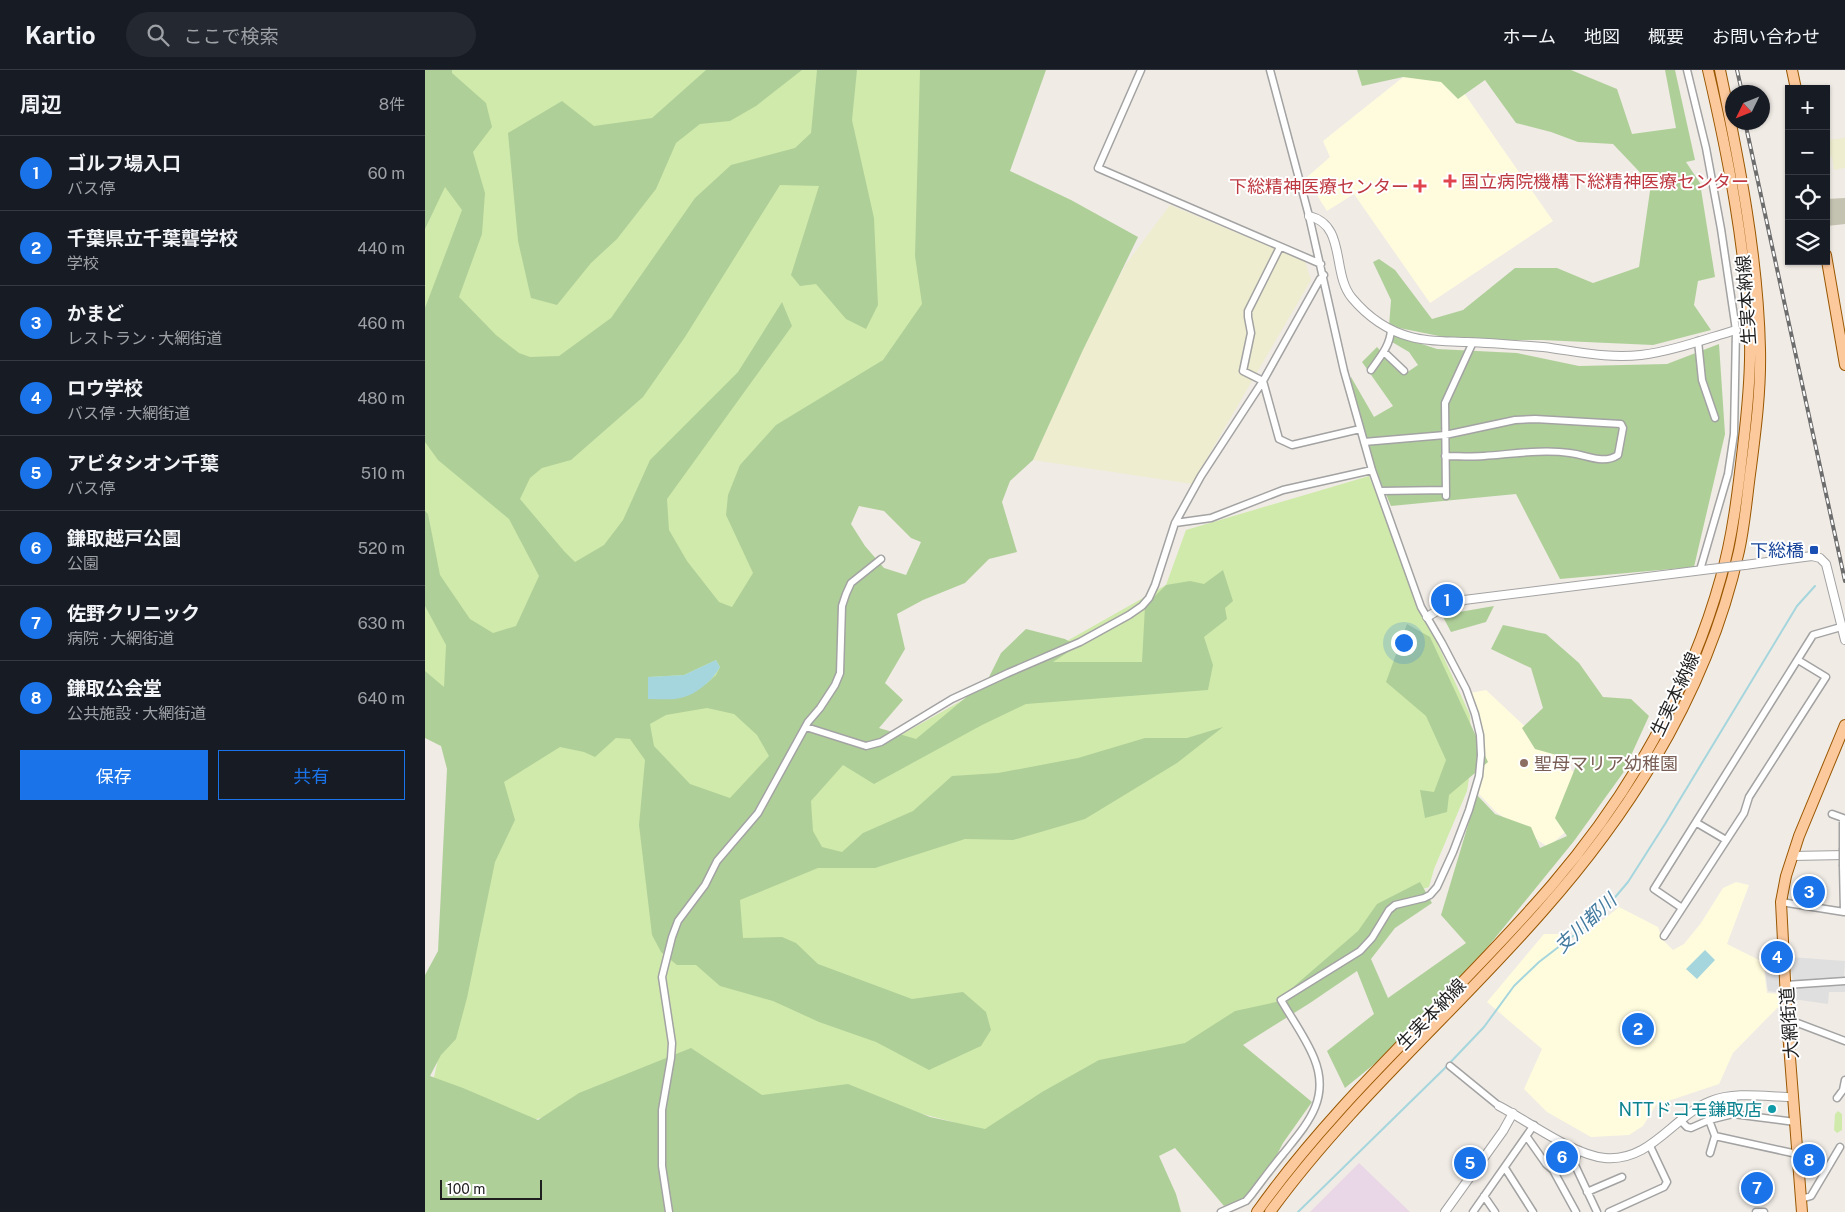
<!DOCTYPE html>
<html lang="ja">
<meta charset="utf-8">
<style>
:root{--surface:#171b24;--page:#242831;--text:#f1f3f6;--muted:#9ea1a6;--line:#363941;--accent:#1a73e8}
body{margin:0;font-family:"Public Sans","Noto Sans JP",sans-serif;background:var(--page);color:var(--text)}
.controls{position:absolute;right:15px;top:15px;display:grid;overflow:hidden;border-radius:0px;box-shadow:0 1px 4px #0004}
.controls button{width:45px;height:45px;display:grid;place-items:center;padding:0;border:0;border-bottom:1px solid var(--line);background:var(--surface);color:var(--text);font:25px sans-serif}
.compass{position:absolute;left:1300px;top:15px;width:45px;height:45px;border-radius:50%;background:var(--surface);box-shadow:0 1px 4px #0004;rotate:227deg}
.scale{position:absolute;left:15px;bottom:12px;width:102px;box-sizing:border-box;padding-left:5px;border:2px solid #1f1f1f;border-top:0;font-size:14px;line-height:18px;white-space:nowrap;color:#1f1f1f;-webkit-text-stroke:4px #fff;paint-order:stroke}
.you{position:absolute;left:978px;top:572px;width:18px;height:18px;margin:-12px;border:4px solid #fff;border-radius:50%;background:#1a73e8;box-shadow:0 0 0 8px #1a73e833}
.badge{display:grid;place-items:center;width:32px;height:32px;border-radius:50%;background:var(--accent);color:#fff;font-size:16px;font-weight:700}
.pin{position:absolute;translate:-50% -50%;border:2px solid #fff;box-shadow:0 1px 5px #0006}
.list{margin:0;padding:0;list-style:none}
h2{display:flex;justify-content:space-between;align-items:center;height:65px;margin:0;padding:0 20px;font-size:21px}
h2 small{font-size:16px;font-weight:400;color:var(--muted)}
.list li{display:grid;grid-template-columns:32px 1fr auto;gap:15px;align-items:center;box-sizing:border-box;height:75px;padding:0 20px;border-top:1px solid var(--line)}
.list b{display:block;font-size:19px;white-space:nowrap}
.list p{margin:0;font-size:16px;white-space:nowrap;color:var(--muted)}
.list em{font-size:16px;font-style:normal;color:var(--muted)}
.actions{display:flex;gap:10px;padding:15px 20px}
.actions a{flex:1;padding:11px 0;border:1px solid var(--accent);border-radius:0px;text-align:center;font-size:18px;color:var(--accent)}
.actions .main{background:var(--accent);color:#fff}
.icon{flex:none;width:28px;height:28px;fill:none;stroke:currentColor;stroke-width:2;stroke-linecap:round;stroke-linejoin:round}
.map{position:relative;flex:none;width:1420px;height:1142px;overflow:hidden}
header{display:flex;align-items:center;gap:30px;box-sizing:border-box;height:70px;padding:0 25px;background:var(--surface);border-bottom:1px solid var(--line)}
header strong{font-size:24px}
nav{display:flex;gap:28px;margin-inline-start:auto;font-size:18px}
.search{width:350px;height:45px;background:var(--page);display:flex;align-items:center;gap:12px;box-sizing:border-box;padding:0 18px;border-radius:28px;color:var(--muted);font-size:19px}
main{display:flex}
aside{flex:1;background:var(--surface)}
.map>svg:first-child{display:block}
.industrial{fill:#e9d7e7}
.education{fill:#fffcde}
.construction{fill:#c4c2b0}
.farmland{fill:#eeedd0}
.grass{fill:#d0eaab}
.forest{fill:#afcf99;fill-rule:evenodd}
.park{fill:#c3fac2}
.parking{fill:#dfdfdf}
.water{fill:#a5d6dd}
.lines{fill:none;stroke-linecap:round;stroke-linejoin:round}
.stream{stroke:#a5d6dd;stroke-width:2}
.minor-casing{stroke:#a3a3a3;stroke-width:9}
.tertiary-casing{stroke:#a3a3a3;stroke-width:10}
.primary-casing{stroke:#995700;stroke-width:12}
.minor{stroke:#fff;stroke-width:6}
.tertiary{stroke:#fff;stroke-width:8}
.primary{stroke:#fcc99d;stroke-width:10}
.rail-casing{stroke:#6d6d6d;stroke-width:4}
.rail{stroke:#fff;stroke-width:2;stroke-dasharray:5.5;stroke-linecap:butt}
.minor-bridge-casing{stroke:#a3a3a3;stroke-width:9;stroke-linecap:butt}
.tertiary-bridge-casing{stroke:#a3a3a3;stroke-width:10;stroke-linecap:butt}
.minor-bridge{stroke:#fff;stroke-width:6}
.tertiary-bridge{stroke:#fff;stroke-width:8}
.health-dot{fill:#e0444e;stroke:#fff;stroke-width:2}
.transit-dot{fill:#1a4fb4;stroke:#fff;stroke-width:2}
.education-dot{fill:#8d6e63;stroke:#fff;stroke-width:2}
.culture-dot{fill:#0f9aa8;stroke:#fff;stroke-width:2}
.labels{text-anchor:middle;dominant-baseline:central;stroke-width:4;stroke-linejoin:round;paint-order:stroke}
.health-label{font-size:18px;fill:#be3a42;stroke:#fff;text-anchor:start}
.street-label{font-size:18px;fill:#1f1f1f;stroke:#fff}
.transit-label{font-size:18px;fill:#164399;stroke:#fff;text-anchor:end}
.education-label{font-size:18px;fill:#785e54;stroke:#fff;text-anchor:start}
.culture-label{font-size:18px;fill:#0d838f;stroke:#fff;text-anchor:end}
.water-label{font-size:19px;font-style:italic;fill:#447b9f;stroke:#fff}
</style>
<header>
<strong>Kartio</strong>
<div class="search"><svg class="icon" aria-label="search" viewBox="0 0 24 24"><circle cx="10" cy="10" r="6"/><path d="M15 15l6 6"/></svg>ここで検索</div>
<nav><a>ホーム</a><a>地図</a><a>概要</a><a>お問い合わせ</a></nav>
</header>
<main>
<aside>
<h2>周辺<small>8件</small></h2>
<ul class="list">
<li><span class="badge">1</span><div><b>ゴルフ場入口</b><p>バス停</p></div><em>60 m</em></li>
<li><span class="badge">2</span><div><b>千葉県立千葉聾学校</b><p>学校</p></div><em>440 m</em></li>
<li><span class="badge">3</span><div><b>かまど</b><p>レストラン · 大網街道</p></div><em>460 m</em></li>
<li><span class="badge">4</span><div><b>ロウ学校</b><p>バス停 · 大網街道</p></div><em>480 m</em></li>
<li><span class="badge">5</span><div><b>アビタシオン千葉</b><p>バス停</p></div><em>510 m</em></li>
<li><span class="badge">6</span><div><b>鎌取越戸公園</b><p>公園</p></div><em>520 m</em></li>
<li><span class="badge">7</span><div><b>佐野クリニック</b><p>病院 · 大網街道</p></div><em>630 m</em></li>
<li><span class="badge">8</span><div><b>鎌取公会堂</b><p>公共施設 · 大網街道</p></div><em>640 m</em></li>
</ul>
<div class="actions"><a class="main">保存</a><a>共有</a></div>
</aside>
<div class="map">
<svg width="1420" height="1142" viewBox="0 0 1420 1142">
<rect width="100%" height="100%" fill="#f0ebe5"/>
<path class="industrial" d="M934,1093L985,1142H885Z"/>
<path class="education" d="M987,0H1023L1128,151L1005,233L929,124L902,141L881,108L905,87L898,71Z
M1061,620L1161,714L1145,758L1123,777L1071,742L1053,723L1059,683L1058,665L1045,623Z
M1311,812L1324,815L1302,874L1338,892L1342,923L1355,924L1357,938H1352L1308,983L1294,1014L1231,1035L1218,1056L1204,1065L1166,1067L1122,1042L1099,1019L1117,979L1062,932L1119,864H1138L1143,870L1150,871L1156,866H1158L1194,837L1233,857L1237,869L1248,880L1259,874L1276,853L1298,818Z"/>
<path class="construction" d="M1420,128V154L1402,156L1401,129Z"/>
<path class="farmland" d="M1420,68V98L1409,100L1407,87H1401V70Z
M745,135L880,191L886,210L767,414L608,390L670,253L701,194Z"/>
<path class="grass" d="M0,0H510L504,251L406,393L444,683L741,515L761,460L944,406L1014,577L1045,645L1047,689L1042,721L1009,799L1004,817L976,826L935,874L788,977L556,1066L528,1052L418,1023L155,1038L76,1058L7,1016L55,806L0,615Z
M1413,1041L1417,1044V1060L1412,1063L1409,1060L1410,1044Z"/>
<path class="forest" d="M0,0H27V3L61,33L67,57L48,82L60,123L57,164L34,227L71,265L94,283L105,287L134,286L186,248L270,128L306,95L370,78L386,63L392,0H432L427,50L449,148L453,235L441,259L421,249L391,214L375,216L366,205L394,116L355,115L260,267L218,327L146,390L117,398L105,408L95,429L139,481L150,492L179,475L198,450L225,390L313,302L357,232L367,256L242,429L244,460L262,491L294,532L307,537L328,503L301,445L303,425L315,395L351,355L458,290L497,234L490,186L495,0H621L585,101L646,130L713,167L657,282L608,390L585,411L577,432L592,482L564,489L540,513L498,530L472,544L480,579L460,613L478,630L454,658L491,669L563,609L576,583L601,559L640,569L652,576L628,592H717L720,536L741,515L765,511L779,514L798,500L808,531L800,538L802,549L779,567L788,595L783,620L601,634L557,655L449,714L418,695L386,731L388,761L397,777L417,782L438,763L488,741L527,706L573,703L653,688L720,668H762L798,657L752,693L660,749L588,770L540,769L450,798H393L315,830L318,868L357,867L371,873L393,894L487,929L538,922L561,942L566,960L556,976L504,1000L451,972L394,952L348,931L295,916L271,895H252L236,882L227,865L214,755L220,690L205,669L191,668L170,687L159,682L135,677L79,712L90,750L70,792L42,928L31,969L16,985L5,1006L38,1018L113,1050L154,1023L266,978L337,1025L423,1014L505,1047L560,1059L617,1022L674,990L760,973L810,941L851,932L933,861L952,834L995,812L1007,833L970,858L946,889L963,928L1041,873L1016,845L1052,725L1070,744L1106,757L1115,778L1142,766L1130,748L1153,691L1110,679L1097,658L1118,638L1106,598L1066,579L1078,555L1121,564L1154,593L1178,627L1206,629L1224,646L1198,703L1149,771L1057,884L953,991L920,1018L902,981L949,944L932,901L885,933L818,975L887,1032L858,1073L832,1124L799,1136L750,1078L734,1086L751,1124L756,1142H0V905L13,881L22,699L16,676L0,668V601L19,617L21,575L0,536V441L3,444L15,505L45,549L68,563L91,556L114,506L84,449L13,390L0,372V238L37,140L20,117L0,159ZM434,436L459,441L486,468L496,472L481,505L459,498L440,476L426,454ZM291,590L295,597L291,605L281,614L224,607L259,605ZM282,638L309,644L332,665L344,686L305,728L265,714L229,676L225,654L241,645Z
M281,0H377L331,36L305,51L275,54L251,73L231,119L192,169L166,193L132,235L106,228L93,171L83,63L137,31L169,56L227,48Z
M932,0H1146L1192,19L1207,64L1251,58L1240,0H1250L1270,90L1261,92L1275,113L1290,207L1273,211L1269,235L1286,260L1228,275L1116,270H1034L964,256L966,230L948,192L954,189L970,200L1007,249L1038,240L1090,198H1132L1168,213L1214,197L1226,114L1188,74L1153,72L1126,62L1091,53L1060,10L1033,29L1016,12L978,7L937,16Z
M969,265L1012,279L1092,283L1154,296L1242,294L1294,274L1300,364L1269,497L1135,509L1091,424L966,436L935,364L922,313L926,307L949,347L968,336L937,292L952,277L978,305L993,295L984,282L967,272Z
M1069,536L1061,552L1026,562L1017,545Z
M982,554L1005,567L1063,692L1024,725L1022,742L1000,748L995,720L1009,722L1021,690L1001,646L961,612Z"/>
<path class="park" d="M1135,1078L1148,1084L1146,1090L1136,1092L1129,1097L1123,1092Z"/>
<path class="parking" d="M1364,887L1420,891L1419,907L1368,912Z
M1339,894L1353,900L1356,923L1343,921Z
M1420,912V922H1404L1403,934L1368,929L1367,916Z"/>
<path class="water" d="M291,590L295,597C290,606 284,612 276,618C258,632 245,629 223,629V607L259,605Z
M1280,880L1290,890L1272,909L1261,899Z"/>
<g class="lines">
<path class="stream" d="M873,1142L1019,999L1059,957L1089,916L1114,892L1166,852L1186,832L1203,812L1240,754L1372,536L1390,516"/>
<defs>
<path id="minor" d="M716,0L673,98L896,194
M1262,0L1281,78L1296,159L1311,260L1309,364L1303,404L1275,500
M855,177L823,241V247L826,263L818,301L838,311L854,369L867,375L935,359
M1273,271L1277,310L1290,348
M959,282L979,301
M946,300C955,287 965,276 966,260
M939,372L1020,365L1090,350L1110,349L1196,354L1198,358L1193,385C1178,395 1162,385 1145,383C1117,379 1088,384 1059,386C1047,387 1033,386 1020,386
M955,421L1021,420
M1021,426L1020,333L1048,272
M750,453L786,448L858,420L947,400
M381,657L441,676L456,672L527,629L583,603L655,572L704,545L717,536L724,528L730,515L750,453L776,406L838,311L895,209L899,205
M1407,744L1418,748V778
M1272,753L1301,770
M1356,832L1419,842L1418,796
M1257,838L1229,819L1388,565L1416,557
M1239,866L1319,743L1324,727L1401,607L1373,590
M1361,915L1420,911
M1362,949L1420,971
M1025,996L1074,1036
M1412,1028L1418,1020L1420,1010
M1308,1044L1309,1026
M1255,1050L1262,1057L1266,1058L1284,1050L1308,1044L1370,1052
M1284,1050L1290,1066L1285,1083
M1290,1066L1372,1084
M1102,1067L1121,1094L1128,1100L1151,1142
M1154,1080L1149,1093L1172,1142
M1080,1098L1108,1142
M1162,1122L1197,1107
M1059,1126L1070,1142
M1376,1129L1386,1126L1415,1077
M244,1142L237,1096V1040L246,988L247,973L237,907L247,867L253,851L280,815L292,791L333,743L383,652L395,638L410,615L415,603L417,536L421,524L426,513L456,489
M796,1142L821,1131L827,1124C837,1111 847,1097 858,1084C882,1054 906,1029 889,988C881,968 867,949 856,930L935,881L947,868L964,840L970,835L999,828L1005,825L1012,817L1028,782L1044,740L1054,706L1056,685L1055,665L1050,644L1041,619L1017,573L996,537L947,400L919,301L884,146L845,0
M1048,1142L1109,1055
M1184,1142L1239,1117L1242,1112L1225,1076
M1331,1142H1339"/>
<path id="tertiary" d="M884,146C922,155 906,203 927,228C942,246 963,261 986,267C1004,272 1024,271 1042,272C1067,273 1093,275 1118,277C1151,281 1182,289 1216,285C1248,281 1280,269 1311,260
M1320,495L1387,486L1395,488L1401,494L1420,570
M1002,547L1012,541L1039,530L1286,499
M1367,786L1420,785
M1074,1036C1103,1051 1148,1085 1180,1088C1226,1092 1248,1046 1286,1031C1311,1021 1343,1027 1369,1027
M1020,1142L1078,1061L1088,1043"/>
<path id="primary" d="M1367,0L1371,19
M1401,185L1420,295
M832,1142C916,1023 1032,926 1127,815C1203,726 1265,620 1296,507C1308,465 1313,420 1318,377C1322,343 1326,307 1325,272C1321,180 1304,90 1283,0
M845,1142C925,1032 1029,943 1118,841C1209,738 1284,617 1314,481C1320,454 1322,425 1326,397C1331,358 1336,319 1335,279C1333,186 1314,91 1295,0
M1377,1142L1362,949L1356,832L1361,806L1374,766L1420,655"/>
</defs>
<use href="#minor" class="minor-casing"/>
<use href="#tertiary" class="tertiary-casing"/>
<use href="#primary" class="primary-casing"/>
<use href="#minor" class="minor"/>
<use href="#tertiary" class="tertiary"/>
<use href="#primary" class="primary"/>
<defs>
<path id="rail" d="M1312,0L1317,22
M1320,52L1420,511"/>
</defs>
<use href="#rail" class="rail-casing"/>
<use href="#rail" class="rail"/>
<defs>
<path id="minor-bridge" d="M1418,778V796"/>
<path id="tertiary-bridge" d="M1286,499L1320,495"/>
</defs>
<use href="#minor-bridge" class="minor-bridge-casing"/>
<use href="#tertiary-bridge" class="tertiary-bridge-casing"/>
<use href="#minor-bridge" class="minor-bridge"/>
<use href="#tertiary-bridge" class="tertiary-bridge"/>
</g>
<g class="health-dot">
<path d="M1022.5 103.5h5v5h5v5h-5v5h-5v-5h-5v-5h5z"/>
<path d="M992.5 108.5h5v5h5v5h-5v5h-5v-5h-5v-5h5z"/>
</g>
<rect class="transit-dot" x="1384" y="475" width="10" height="10" rx="2.5"/>
<circle class="education-dot" cx="1099" cy="693" r="5"/>
<circle class="culture-dot" cx="1347" cy="1039" r="5"/>
<g class="labels">
<g class="health-label">
<text x="1036" y="111">国立病院機構下総精神医療センター</text>
<text x="984" y="116" text-anchor="end">下総精神医療センター</text>
</g>
<g class="street-label">
<text transform="translate(1321 230) rotate(-94)">生実本納線</text>
<text transform="translate(1250 624) rotate(-65)">生実本納線</text>
<text transform="translate(1006 944) rotate(-46)">生実本納線</text>
<text transform="translate(1364 953) rotate(-94)">大網街道</text>
</g>
<g class="transit-label">
<text x="1379" y="480">下総橋</text>
</g>
<g class="education-label">
<text x="1109" y="693">聖母マリア幼稚園</text>
</g>
<g class="culture-label">
<text x="1337" y="1039">NTTドコモ鎌取店</text>
</g>
<g class="water-label">
<text transform="translate(1160 853) rotate(-43)">支川都川</text>
</g>
</g>
</svg>
<div class="controls">
<button>+</button>
<button>−</button>
<button><svg class="icon" aria-label="locate" viewBox="0 0 24 24"><circle cx="12" cy="12" r="6"/><path d="M12 2v4M12 18v4M2 12h4M18 12h4"/></svg></button>
<button><svg class="icon" aria-label="layers" viewBox="0 0 24 24"><path d="M12 4l9 5-9 5-9-5zM3 14l9 5 9-5"/></svg></button>
</div>
<svg class="compass" viewBox="-18 -18 36 36"><path d="M0-13l5 13h-10z" fill="#e53935"/><path d="M0 13l5-13h-10z" fill="#9ea1a6"/></svg>
<div class="scale">100 m</div>
<div class="you"></div>
<div class="pin badge" style="left:1022px;top:530px">1</div>
<div class="pin badge" style="left:1213px;top:959px">2</div>
<div class="pin badge" style="left:1384px;top:822px">3</div>
<div class="pin badge" style="left:1352px;top:887px">4</div>
<div class="pin badge" style="left:1045px;top:1093px">5</div>
<div class="pin badge" style="left:1137px;top:1087px">6</div>
<div class="pin badge" style="left:1332px;top:1118px">7</div>
<div class="pin badge" style="left:1384px;top:1090px">8</div>
</div>
</main>
